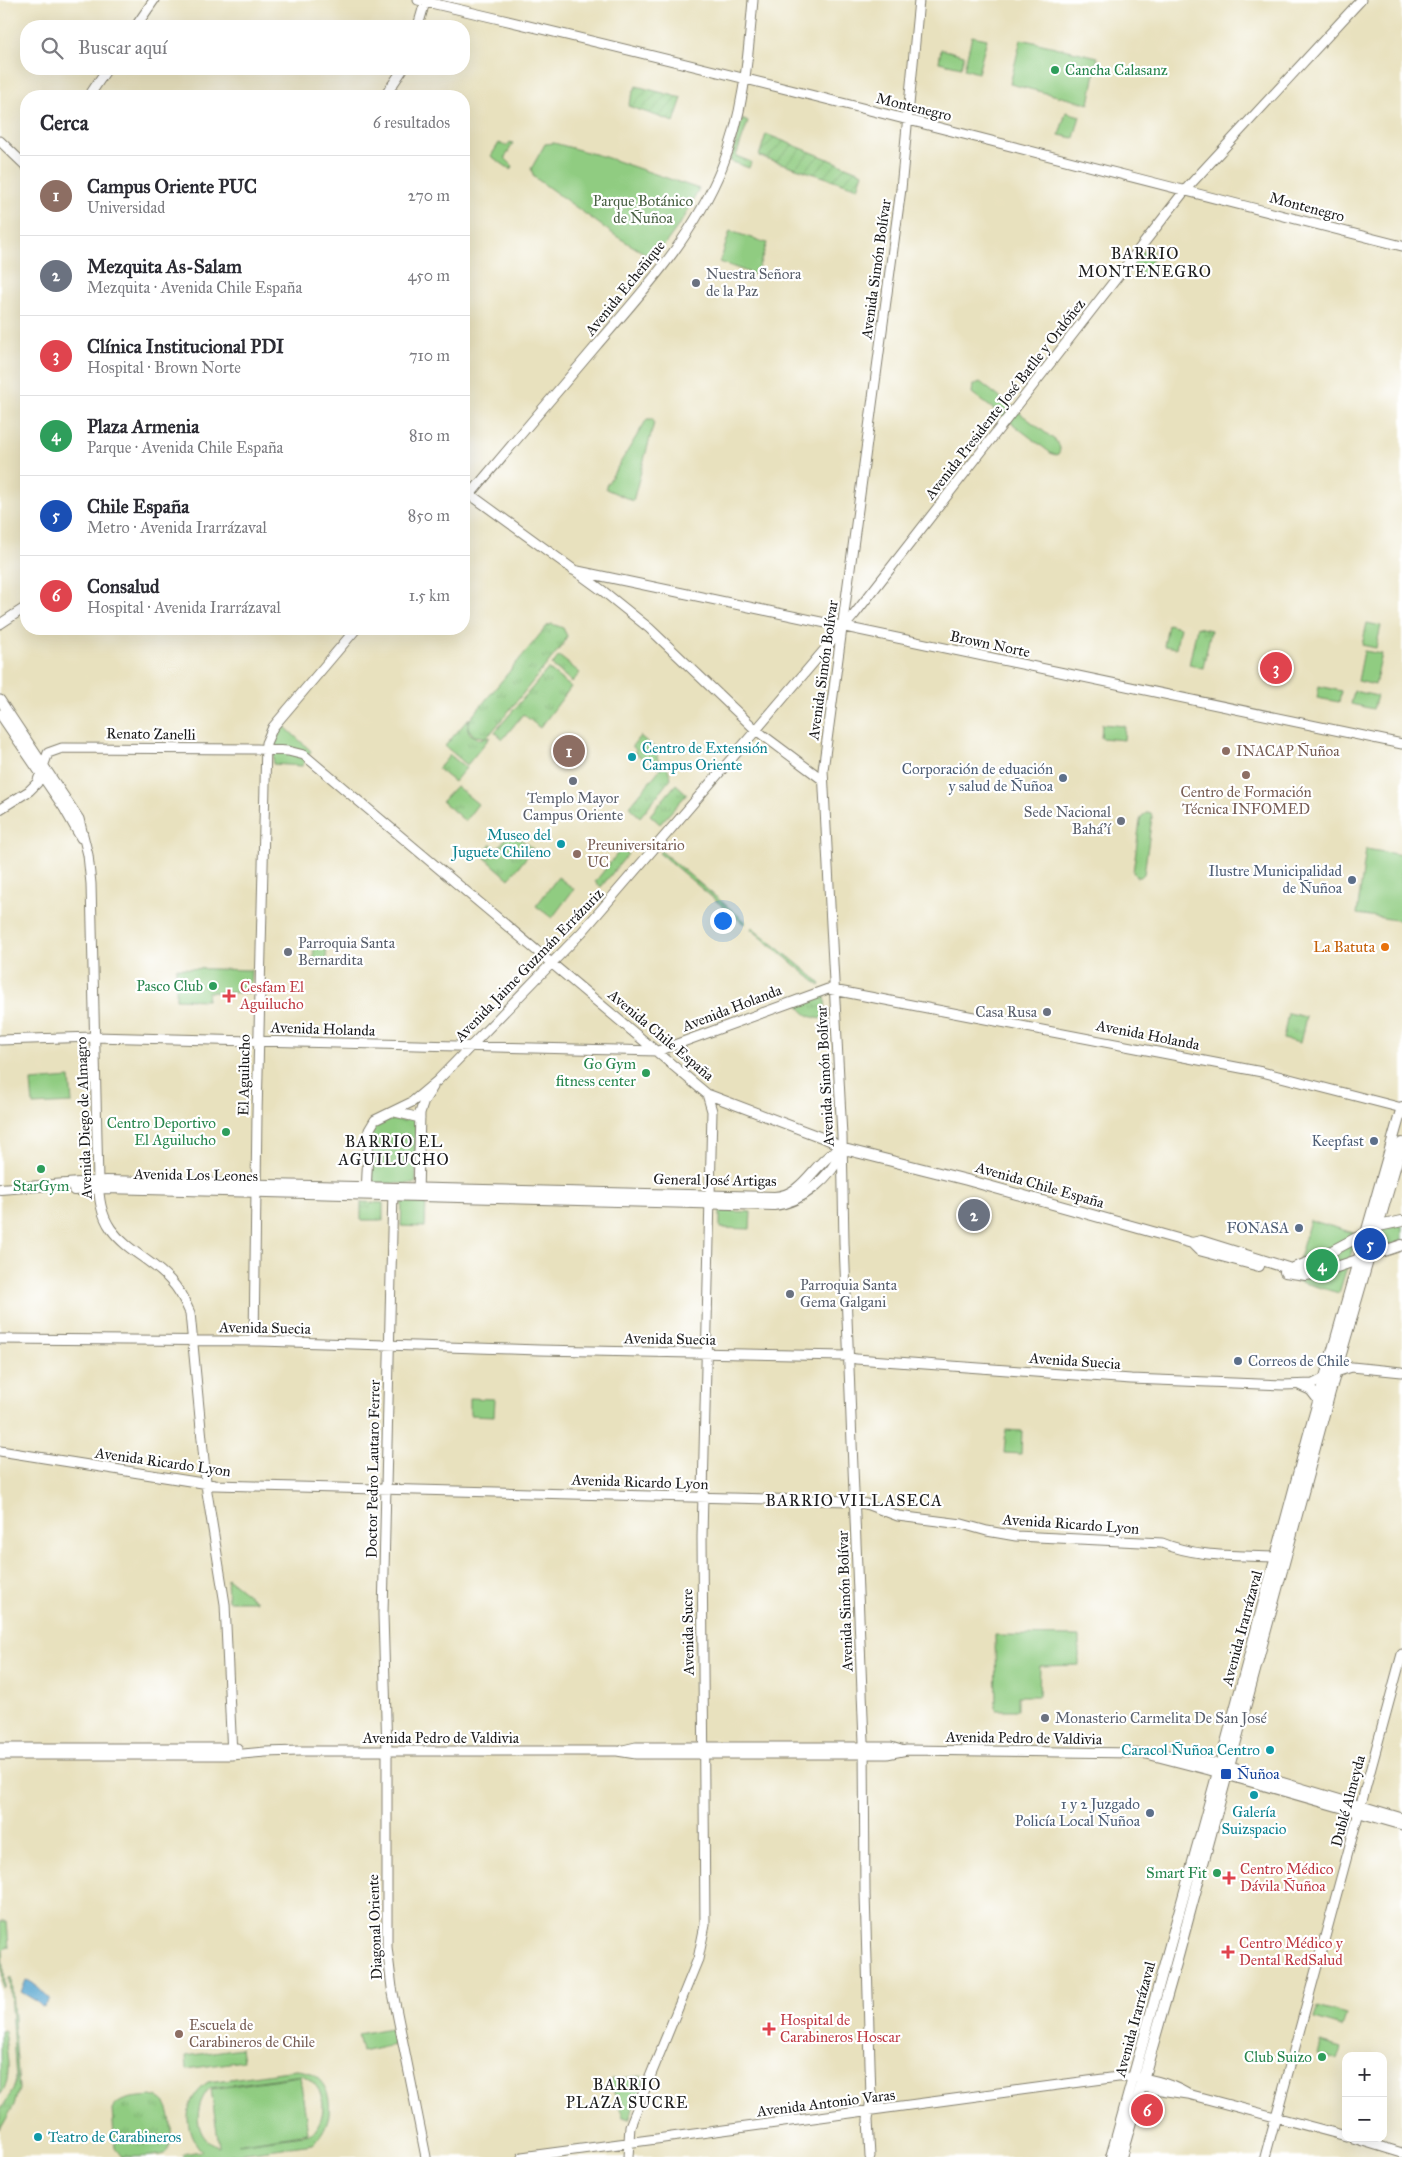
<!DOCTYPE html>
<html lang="es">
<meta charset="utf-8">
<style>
:root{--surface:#fff;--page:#f2f2f3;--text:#2b2b33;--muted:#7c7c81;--line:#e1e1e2;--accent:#db2777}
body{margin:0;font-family:"IM FELL Great Primer",serif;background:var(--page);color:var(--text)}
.controls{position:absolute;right:15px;bottom:15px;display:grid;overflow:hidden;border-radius:10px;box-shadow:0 5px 20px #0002}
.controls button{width:45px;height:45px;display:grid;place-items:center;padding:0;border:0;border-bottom:1px solid var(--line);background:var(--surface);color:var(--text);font:25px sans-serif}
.you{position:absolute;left:722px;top:920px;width:18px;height:18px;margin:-12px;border:4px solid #fff;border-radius:50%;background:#1a73e8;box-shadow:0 0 0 8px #1a73e833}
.badge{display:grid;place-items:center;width:32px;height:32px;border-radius:50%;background:var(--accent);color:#fff;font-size:16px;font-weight:700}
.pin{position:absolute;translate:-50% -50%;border:2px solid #fff;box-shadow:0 1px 5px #0006}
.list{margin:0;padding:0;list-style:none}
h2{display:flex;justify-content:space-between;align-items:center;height:65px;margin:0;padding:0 20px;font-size:21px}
h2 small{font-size:16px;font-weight:400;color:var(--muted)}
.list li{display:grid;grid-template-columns:32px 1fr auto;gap:15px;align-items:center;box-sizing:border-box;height:80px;padding:0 20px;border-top:1px solid var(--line)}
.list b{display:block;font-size:19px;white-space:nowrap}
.list p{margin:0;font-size:16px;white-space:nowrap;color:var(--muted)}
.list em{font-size:16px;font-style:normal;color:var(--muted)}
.icon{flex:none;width:28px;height:28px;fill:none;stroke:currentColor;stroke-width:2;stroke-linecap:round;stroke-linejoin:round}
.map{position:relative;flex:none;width:1402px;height:2157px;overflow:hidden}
.search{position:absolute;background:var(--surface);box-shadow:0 5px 20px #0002;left:20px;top:20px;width:450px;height:55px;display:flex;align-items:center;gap:12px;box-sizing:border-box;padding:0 18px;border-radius:20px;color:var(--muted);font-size:19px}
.panel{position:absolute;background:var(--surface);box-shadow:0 5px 20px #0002;left:20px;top:90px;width:450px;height:545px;border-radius:20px}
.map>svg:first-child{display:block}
.grass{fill:url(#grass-tufts);stroke:#56744e}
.park{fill:#90cc81;stroke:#56744e;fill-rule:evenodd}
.garden{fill:url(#garden-furrows);stroke:#56744e}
.water{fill:#54a4ce;stroke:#386075}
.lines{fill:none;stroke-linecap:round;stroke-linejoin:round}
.secondary-casing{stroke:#827e6d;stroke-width:11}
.primary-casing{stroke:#827e6d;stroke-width:12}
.secondary{stroke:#fff;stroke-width:9}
.primary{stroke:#fff;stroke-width:10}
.leisure-dot{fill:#2e9e5b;stroke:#fff;stroke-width:2}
.worship-dot{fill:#6b7280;stroke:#fff;stroke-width:2}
.education-dot{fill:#8d6e63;stroke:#fff;stroke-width:2}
.culture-dot{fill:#0f9aa8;stroke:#fff;stroke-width:2}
.service-dot{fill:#5c6f8a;stroke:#fff;stroke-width:2}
.food-dot{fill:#e8710a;stroke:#fff;stroke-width:2}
.health-dot{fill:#e0444e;stroke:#fff;stroke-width:2}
.transit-dot{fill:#1a4fb4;stroke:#fff;stroke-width:2}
.labels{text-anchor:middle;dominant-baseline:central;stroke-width:4.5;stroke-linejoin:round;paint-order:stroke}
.leisure-label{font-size:15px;fill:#27864d;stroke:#fff;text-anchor:end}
.street-label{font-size:15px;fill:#1c1c1c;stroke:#fff}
.park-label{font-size:15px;fill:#4a6244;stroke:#fff}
.worship-label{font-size:15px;fill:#5b616d;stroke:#fff;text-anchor:start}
.culture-label{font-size:15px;fill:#0d838f;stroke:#fff;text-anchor:start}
.education-label{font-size:15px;fill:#785e54;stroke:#fff;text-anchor:start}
.service-label{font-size:15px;fill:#4e5e75;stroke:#fff;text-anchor:end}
.food-label{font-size:15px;fill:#c56008;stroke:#fff;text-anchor:end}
.health-label{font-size:15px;fill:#be3a42;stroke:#fff;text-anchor:start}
.transit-label{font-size:15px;fill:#164399;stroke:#fff;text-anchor:start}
.neighbourhood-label{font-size:16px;letter-spacing:1px;fill:#1c1c1c;stroke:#fff}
</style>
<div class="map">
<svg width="1402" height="2157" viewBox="0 0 1402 2157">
<defs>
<pattern id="grass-tufts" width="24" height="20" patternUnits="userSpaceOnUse" patternTransform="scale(1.25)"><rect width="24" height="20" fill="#90cc81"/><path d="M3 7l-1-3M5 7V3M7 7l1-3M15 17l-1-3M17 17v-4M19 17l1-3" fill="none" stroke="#7caf6f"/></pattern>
<pattern id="garden-furrows" width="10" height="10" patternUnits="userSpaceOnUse" patternTransform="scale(1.25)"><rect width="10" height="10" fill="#90cc81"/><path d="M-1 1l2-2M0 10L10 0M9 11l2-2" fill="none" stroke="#7caf6f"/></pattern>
</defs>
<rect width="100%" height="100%" fill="#fff"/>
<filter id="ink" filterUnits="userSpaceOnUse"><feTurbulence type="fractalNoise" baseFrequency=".02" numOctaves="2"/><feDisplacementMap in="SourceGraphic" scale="10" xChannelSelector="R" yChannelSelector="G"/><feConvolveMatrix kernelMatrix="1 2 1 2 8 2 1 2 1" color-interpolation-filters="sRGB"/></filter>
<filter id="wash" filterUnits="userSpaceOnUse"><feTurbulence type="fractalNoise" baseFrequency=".0096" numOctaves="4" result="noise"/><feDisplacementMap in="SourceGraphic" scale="20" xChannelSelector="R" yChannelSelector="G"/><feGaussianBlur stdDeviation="1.12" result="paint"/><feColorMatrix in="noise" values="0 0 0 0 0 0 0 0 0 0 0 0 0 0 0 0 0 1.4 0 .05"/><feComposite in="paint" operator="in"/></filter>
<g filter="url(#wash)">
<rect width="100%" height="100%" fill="#e8e1be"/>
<path class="grass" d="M742,119L748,122L736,156L751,162L749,168L730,161Z
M510,142L513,143L505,158L513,166L511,170L491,156L499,143L507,146Z
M552,624L563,628L567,636L564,643L490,734L485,737L474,736L468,728L470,719L547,626Z
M1197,627L1211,630L1203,668L1189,665Z
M559,656L580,673L572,682L552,665Z
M548,669L571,687L540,728L523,714L503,739L495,732Z
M469,718C466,729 468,735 479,739L490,737L467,765L445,746Z
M640,736L655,748L660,769L667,766L671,778L640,817L629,807L660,769L647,758L644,760L634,752L636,750L632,746Z
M450,755L466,768L454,782L438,769Z
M676,784L687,794L660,824L650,815Z
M456,786L478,804L465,821L442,801Z
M511,832L533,849L509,879L483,856L491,844L497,849Z
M621,849L628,854L601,887L595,882Z
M661,851L746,922L744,924L659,853Z
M752,927L815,978L821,984L820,986L751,929Z
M825,994L826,1019C814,1019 802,1015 798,1003Z
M1288,1013L1306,1017L1300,1043L1283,1039Z
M361,1202L383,1203V1220H361Z
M11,1977L19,2089L14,2105L0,2130V2111L13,2090L16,2079L9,1978Z
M1321,2042L1342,2048L1338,2060L1318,2055Z
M151,2096C156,2097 161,2098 165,2103C172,2112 175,2147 164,2154C154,2157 134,2157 122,2157L115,2148L112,2110C120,2096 137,2098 151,2096Z"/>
<path class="park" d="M972,36L987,39L978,73L964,69Z
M1021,39L1098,57L1089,104L1010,84Z
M941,49L964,55L961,67L939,62Z
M1066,112L1080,116L1074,138L1059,135Z
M554,143L605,157L699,189L684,218L654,259L616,236L534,177L531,169L545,144Z
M730,231L767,243L756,275L720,262Z
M1148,246L1153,250L1150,277L1147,278L1129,269Z
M980,382L1056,441C1060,446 1062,450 1057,455L1052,454L972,393L973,385Z
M647,419H653L654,423L633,501L606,489V486Z
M1367,623L1381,626L1376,648L1362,645Z
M1168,624L1180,627L1176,648L1164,646Z
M1364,651L1382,654L1375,685L1358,681Z
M1319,686L1341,691L1339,702L1317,698Z
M1354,691L1377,696L1373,709L1351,704Z
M1102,724L1125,726L1124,740L1101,738Z
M284,726L311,751L302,766L273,764L275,741Z
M1148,812L1151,813L1152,817L1144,874L1141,877H1136L1133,872L1140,821L1142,816Z
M1366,849L1402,855V921L1357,914Z
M558,877L574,889L552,918L536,906Z
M314,941L327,942L326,965L313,964Z
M176,968L251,970L250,993L208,992L207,1000L176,999Z
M70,1078L72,1103L33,1105L31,1081Z
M393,1115L391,1120L405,1121L408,1117L416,1119V1182L413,1184L373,1183L371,1182L372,1132L378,1120Z
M402,1200H426L425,1227L401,1226Z
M720,1211L751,1212L750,1229L720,1228Z
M1310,1220L1357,1234L1339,1293L1293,1280Z
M1402,1225V1241L1377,1250L1382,1229Z
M470,1398L495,1399L494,1416L470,1415Z
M1006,1430L1022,1431L1021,1454L1004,1453Z
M227,1578L256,1601H228Z
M995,1635L1079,1636V1665L1040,1666L1039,1696H1018V1710H996Z
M0,1922H7L9,1947L3,1949L5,1987L3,1989Z
M1318,2007L1346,2015L1342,2027L1315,2019Z
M390,2028L394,2045L362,2052L358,2034Z
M4,2030C6,2050 14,2079 0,2095V2031Z
M241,2048L243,2061L187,2069L186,2056Z
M296,2070C335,2072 339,2122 313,2144L216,2157H183V2154L202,2151C182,2130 183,2099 208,2082ZM302,2075C326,2086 330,2115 311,2134L237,2144L308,2133L300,2076L211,2089L219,2147C193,2139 193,2105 210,2088Z
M642,2076L645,2078L629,2119L623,2117L610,2082L611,2079Z"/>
<path class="garden" d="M636,86L682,98L674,122L628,106Z
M766,134L863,173L858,188L759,156Z"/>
<path class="water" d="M26,1980C37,1983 40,1992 50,1999L45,2006L42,2007L36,2001L21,1992Z"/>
</g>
<g filter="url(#ink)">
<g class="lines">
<defs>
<path id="secondary" d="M418,0C747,76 1074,163 1402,246
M136,26L154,0
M418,26L425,2
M89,96L107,69
M385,96L403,69
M0,141L26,166
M464,490L603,591L649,628L756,730L823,780
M464,502C508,449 552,398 596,346C644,290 694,236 722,167C744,114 748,57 753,0
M573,570L1402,744
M0,624L26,607
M0,700L79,819L88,855L91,884L98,1181C99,1198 101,1215 111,1229C126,1250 153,1261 170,1280C179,1289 185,1301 190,1313L207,1492L225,1604L232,1755
M0,714L64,808L81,838
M0,809L29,791L37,783L48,753L62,748L257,749L288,751L304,755L707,1094L831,1141L843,1151
M0,1040L94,1037L658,1051L828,989L1262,1072L1402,1108
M395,1112L420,1118
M393,1190L383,1614L387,1752V1947L392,1988L426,2157
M366,1194L369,1130L375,1120L412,1102L437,1081L582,932L751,736L854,615L1186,189L1361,0
M418,1195L420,1113L424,1101L433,1087
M0,1339L261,1341L539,1350L844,1356L856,1359L1131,1379L1283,1385L1313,1384L1339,1371L1352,1367L1402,1372
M254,1341L257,1114L266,743L273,727L356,629
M0,1451L215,1485L850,1501L866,1504L898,1516L962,1524L987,1531L1016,1536L1162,1543C1198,1558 1238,1555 1276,1557
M0,1748H237
M623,1750L636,1747H891L901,1750
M1162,1754L1220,1764L1402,1818
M0,1755H232L265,1752L299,1751H617L636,1754H887L907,1750L1133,1753L1147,1754L1209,1770L1402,1825
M1141,2087L1188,2094L1346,2136
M1353,2138L1402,2153
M522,2157L1118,2077C1144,2076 1166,2081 1188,2094
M628,2157L630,2126L698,1959L705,1925L702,1537L712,1111L707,1094
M870,2157L868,2119L871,2098L865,1893L864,1742L844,1243L842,1136L823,770L901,189L919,0
M1265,2157L1402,1654"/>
<path id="primary" d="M0,1189L106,1181L774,1197C802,1196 812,1167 833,1153C837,1150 843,1151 848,1150L967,1180L1192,1243L1201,1241L1291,1269L1313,1261L1379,1226L1402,1221
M74,1190L106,1188L774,1205C803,1202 831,1176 843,1151
M1192,1243L1199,1250L1259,1266
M1285,1272L1306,1275L1319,1273L1402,1245
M1300,1385L1311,1390L1318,1399
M1111,2157L1223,1754L1308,1437L1402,1107
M1121,2157L1177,1960L1330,1392L1402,1143"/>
</defs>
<use href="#secondary" class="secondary-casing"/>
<use href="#primary" class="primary-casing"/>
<use href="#secondary" class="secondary"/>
<use href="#primary" class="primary"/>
</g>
</g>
<g class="leisure-dot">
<circle cx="1055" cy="70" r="5"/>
<circle cx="213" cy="986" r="5"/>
<circle cx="646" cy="1073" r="5"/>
<circle cx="226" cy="1132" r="5"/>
<circle cx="41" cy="1169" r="5"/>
<circle cx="1217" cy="1873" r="5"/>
<circle cx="1322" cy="2057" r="5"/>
</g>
<g class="worship-dot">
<circle cx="696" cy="283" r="5"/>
<circle cx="573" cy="781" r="5"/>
<circle cx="1121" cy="821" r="5"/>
<circle cx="288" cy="952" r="5"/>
<circle cx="1047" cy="1012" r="5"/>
<circle cx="790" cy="1294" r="5"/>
<circle cx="1045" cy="1718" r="5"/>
</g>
<g class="education-dot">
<circle cx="1226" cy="751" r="5"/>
<circle cx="1246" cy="775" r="5"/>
<circle cx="577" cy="854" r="5"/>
<circle cx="179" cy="2034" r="5"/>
</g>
<g class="culture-dot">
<circle cx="632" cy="757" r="5"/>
<circle cx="561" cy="844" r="5"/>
<circle cx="1270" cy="1750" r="5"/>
<circle cx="1254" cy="1795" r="5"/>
<circle cx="38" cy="2137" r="5"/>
</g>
<g class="service-dot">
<circle cx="1063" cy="778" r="5"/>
<circle cx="1352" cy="880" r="5"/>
<circle cx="1374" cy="1141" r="5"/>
<circle cx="1299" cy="1228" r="5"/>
<circle cx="1238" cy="1361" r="5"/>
<circle cx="1150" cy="1813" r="5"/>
</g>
<circle class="food-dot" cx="1385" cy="947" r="5"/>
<g class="health-dot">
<path d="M226.5 988.5h5v5h5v5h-5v5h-5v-5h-5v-5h5z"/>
<path d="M1226.5 1870.5h5v5h5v5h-5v5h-5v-5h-5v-5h5z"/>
<path d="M1225.5 1944.5h5v5h5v5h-5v5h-5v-5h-5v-5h5z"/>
<path d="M766.5 2021.5h5v5h5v5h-5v5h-5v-5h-5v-5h5z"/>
</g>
<rect class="transit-dot" x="1220" y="1768" width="12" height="12" rx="2.5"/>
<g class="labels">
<g class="leisure-label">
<text x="1065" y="70" text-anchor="start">Cancha Calasanz</text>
<text x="203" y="986">Pasco Club</text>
<text x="636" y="1064">Go Gym<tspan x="636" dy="17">fitness center</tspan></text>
<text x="216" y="1123">Centro Deportivo<tspan x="216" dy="17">El Aguilucho</tspan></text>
<text x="41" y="1186" text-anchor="middle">StarGym</text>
<text x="1207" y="1873">Smart Fit</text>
<text x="1312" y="2057">Club Suizo</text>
</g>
<g class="street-label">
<text transform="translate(914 107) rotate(14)">Montenegro</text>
<text transform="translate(1307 207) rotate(15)">Montenegro</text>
<text transform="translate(876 269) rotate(-82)">Avenida Simón Bolívar</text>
<text transform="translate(625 288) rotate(-51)">Avenida Echeñique</text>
<text transform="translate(1005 399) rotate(-52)">Avenida Presidente José Batlle y Ordóñez</text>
<text transform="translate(990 644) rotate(12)">Brown Norte</text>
<text transform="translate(823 670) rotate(-82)">Avenida Simón Bolívar</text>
<text transform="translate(151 734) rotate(1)">Renato Zanelli</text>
<text transform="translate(529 965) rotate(-46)">Avenida Jaime Guzmán Errázuriz</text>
<text transform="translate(732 1008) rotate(-21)">Avenida Holanda</text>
<text transform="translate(323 1029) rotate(2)">Avenida Holanda</text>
<text transform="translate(661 1035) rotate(40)">Avenida Chile España</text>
<text transform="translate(1148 1035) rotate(11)">Avenida Holanda</text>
<text transform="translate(244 1075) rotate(-89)">El Aguilucho</text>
<text transform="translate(825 1076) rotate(-93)">Avenida Simón Bolívar</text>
<text transform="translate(84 1118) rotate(-92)">Avenida Diego de Almagro</text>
<text transform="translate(196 1175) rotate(1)">Avenida Los Leones</text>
<text transform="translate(715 1180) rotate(1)">General José Artigas</text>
<text transform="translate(1040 1185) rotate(16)">Avenida Chile España</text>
<text transform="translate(265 1328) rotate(1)">Avenida Suecia</text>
<text transform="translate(670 1339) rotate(1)">Avenida Suecia</text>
<text transform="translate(1075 1361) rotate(4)">Avenida Suecia</text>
<text transform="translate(163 1462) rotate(8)">Avenida Ricardo Lyon</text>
<text transform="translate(373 1469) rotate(-89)">Doctor Pedro Lautaro Ferrer</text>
<text transform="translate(640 1482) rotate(2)">Avenida Ricardo Lyon</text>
<text transform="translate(1071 1524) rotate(4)">Avenida Ricardo Lyon</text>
<text transform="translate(845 1601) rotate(-92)">Avenida Simón Bolívar</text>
<text transform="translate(1242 1628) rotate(-75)">Avenida Irarrázaval</text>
<text transform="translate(688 1632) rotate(-91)">Avenida Sucre</text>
<text x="441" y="1738">Avenida Pedro de Valdivia</text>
<text transform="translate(1024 1738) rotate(1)">Avenida Pedro de Valdivia</text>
<text transform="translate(1348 1801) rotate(-75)">Dublé Almeyda</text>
<text transform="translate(375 1927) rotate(-92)">Diagonal Oriente</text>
<text transform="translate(1135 2019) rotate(-75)">Avenida Irarrázaval</text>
<text transform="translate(826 2103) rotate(-7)">Avenida Antonio Varas</text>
</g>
<g class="park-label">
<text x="643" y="201">Parque Botánico<tspan x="643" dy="17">de Ñuñoa</tspan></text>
</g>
<g class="worship-label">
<text x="706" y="274">Nuestra Señora<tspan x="706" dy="17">de la Paz</tspan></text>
<text x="573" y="798" text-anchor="middle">Templo Mayor<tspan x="573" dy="17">Campus Oriente</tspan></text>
<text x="1111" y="812" text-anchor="end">Sede Nacional<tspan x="1111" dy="17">Bahá'í</tspan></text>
<text x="298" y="943">Parroquia Santa<tspan x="298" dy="17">Bernardita</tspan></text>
<text x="1037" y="1012" text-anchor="end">Casa Rusa</text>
<text x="800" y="1285">Parroquia Santa<tspan x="800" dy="17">Gema Galgani</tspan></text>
<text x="1055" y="1718">Monasterio Carmelita De San José</text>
</g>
<g class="culture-label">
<text x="642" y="748">Centro de Extensión<tspan x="642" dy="17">Campus Oriente</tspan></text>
<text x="551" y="835" text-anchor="end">Museo del<tspan x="551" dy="17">Juguete Chileno</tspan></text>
<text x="1260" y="1750" text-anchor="end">Caracol Ñuñoa Centro</text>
<text x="1254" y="1812" text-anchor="middle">Galería<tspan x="1254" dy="17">Suizspacio</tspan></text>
<text x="48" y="2137">Teatro de Carabineros</text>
</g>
<g class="education-label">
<text x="1236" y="751">INACAP Ñuñoa</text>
<text x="1246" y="792" text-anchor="middle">Centro de Formación<tspan x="1246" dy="17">Técnica INFOMED</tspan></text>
<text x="587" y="845">Preuniversitario<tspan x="587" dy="17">UC</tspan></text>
<text x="189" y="2025">Escuela de<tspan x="189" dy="17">Carabineros de Chile</tspan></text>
</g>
<g class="service-label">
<text x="1053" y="769">Corporación de eduación<tspan x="1053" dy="17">y salud de Ñuñoa</tspan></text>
<text x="1342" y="871">Ilustre Municipalidad<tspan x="1342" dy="17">de Ñuñoa</tspan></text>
<text x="1364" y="1141">Keepfast</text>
<text x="1289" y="1228">FONASA</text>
<text x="1248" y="1361" text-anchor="start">Correos de Chile</text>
<text x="1140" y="1804">1 y 2 Juzgado<tspan x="1140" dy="17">Policía Local Ñuñoa</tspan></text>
</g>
<g class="food-label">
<text x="1375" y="947">La Batuta</text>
</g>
<g class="health-label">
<text x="240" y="987">Cesfam El<tspan x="240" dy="17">Aguilucho</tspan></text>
<text x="1240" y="1869">Centro Médico<tspan x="1240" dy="17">Dávila Ñuñoa</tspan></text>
<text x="1239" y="1943">Centro Médico y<tspan x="1239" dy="17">Dental RedSalud</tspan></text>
<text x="780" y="2020">Hospital de<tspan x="780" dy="17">Carabineros Hoscar</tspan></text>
</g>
<g class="transit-label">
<text x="1237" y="1774">Ñuñoa</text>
</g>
<g class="neighbourhood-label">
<text x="1145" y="253">BARRIO<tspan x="1145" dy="18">MONTENEGRO</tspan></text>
<text x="394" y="1141">BARRIO EL<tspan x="394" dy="18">AGUILUCHO</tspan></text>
<text x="854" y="1500">BARRIO VILLASECA</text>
<text x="627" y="2084">BARRIO<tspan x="627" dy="18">PLAZA SUCRE</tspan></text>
</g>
</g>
</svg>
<div class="controls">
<button>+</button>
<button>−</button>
</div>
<div class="you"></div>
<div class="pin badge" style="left:569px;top:751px;background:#8d6e63">1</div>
<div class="pin badge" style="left:974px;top:1215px;background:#6b7280">2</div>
<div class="pin badge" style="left:1276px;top:668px;background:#e0444e">3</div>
<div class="pin badge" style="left:1322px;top:1265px;background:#2e9e5b">4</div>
<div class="pin badge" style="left:1370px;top:1244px;background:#1a4fb4">5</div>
<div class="pin badge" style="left:1147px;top:2110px;background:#e0444e">6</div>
<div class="search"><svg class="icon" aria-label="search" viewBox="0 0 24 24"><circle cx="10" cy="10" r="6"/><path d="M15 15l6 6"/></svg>Buscar aquí</div>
<section class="panel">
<h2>Cerca<small>6 resultados</small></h2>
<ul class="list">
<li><span class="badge" style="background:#8d6e63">1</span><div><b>Campus Oriente PUC</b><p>Universidad</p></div><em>270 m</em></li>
<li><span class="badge" style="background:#6b7280">2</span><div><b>Mezquita As-Salam</b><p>Mezquita · Avenida Chile España</p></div><em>450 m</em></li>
<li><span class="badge" style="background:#e0444e">3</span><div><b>Clínica Institucional PDI</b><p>Hospital · Brown Norte</p></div><em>710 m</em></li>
<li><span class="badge" style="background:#2e9e5b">4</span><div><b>Plaza Armenia</b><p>Parque · Avenida Chile España</p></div><em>810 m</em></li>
<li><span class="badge" style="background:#1a4fb4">5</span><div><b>Chile España</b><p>Metro · Avenida Irarrázaval</p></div><em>850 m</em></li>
<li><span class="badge" style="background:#e0444e">6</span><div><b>Consalud</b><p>Hospital · Avenida Irarrázaval</p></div><em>1.5 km</em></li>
</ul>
</section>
</div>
